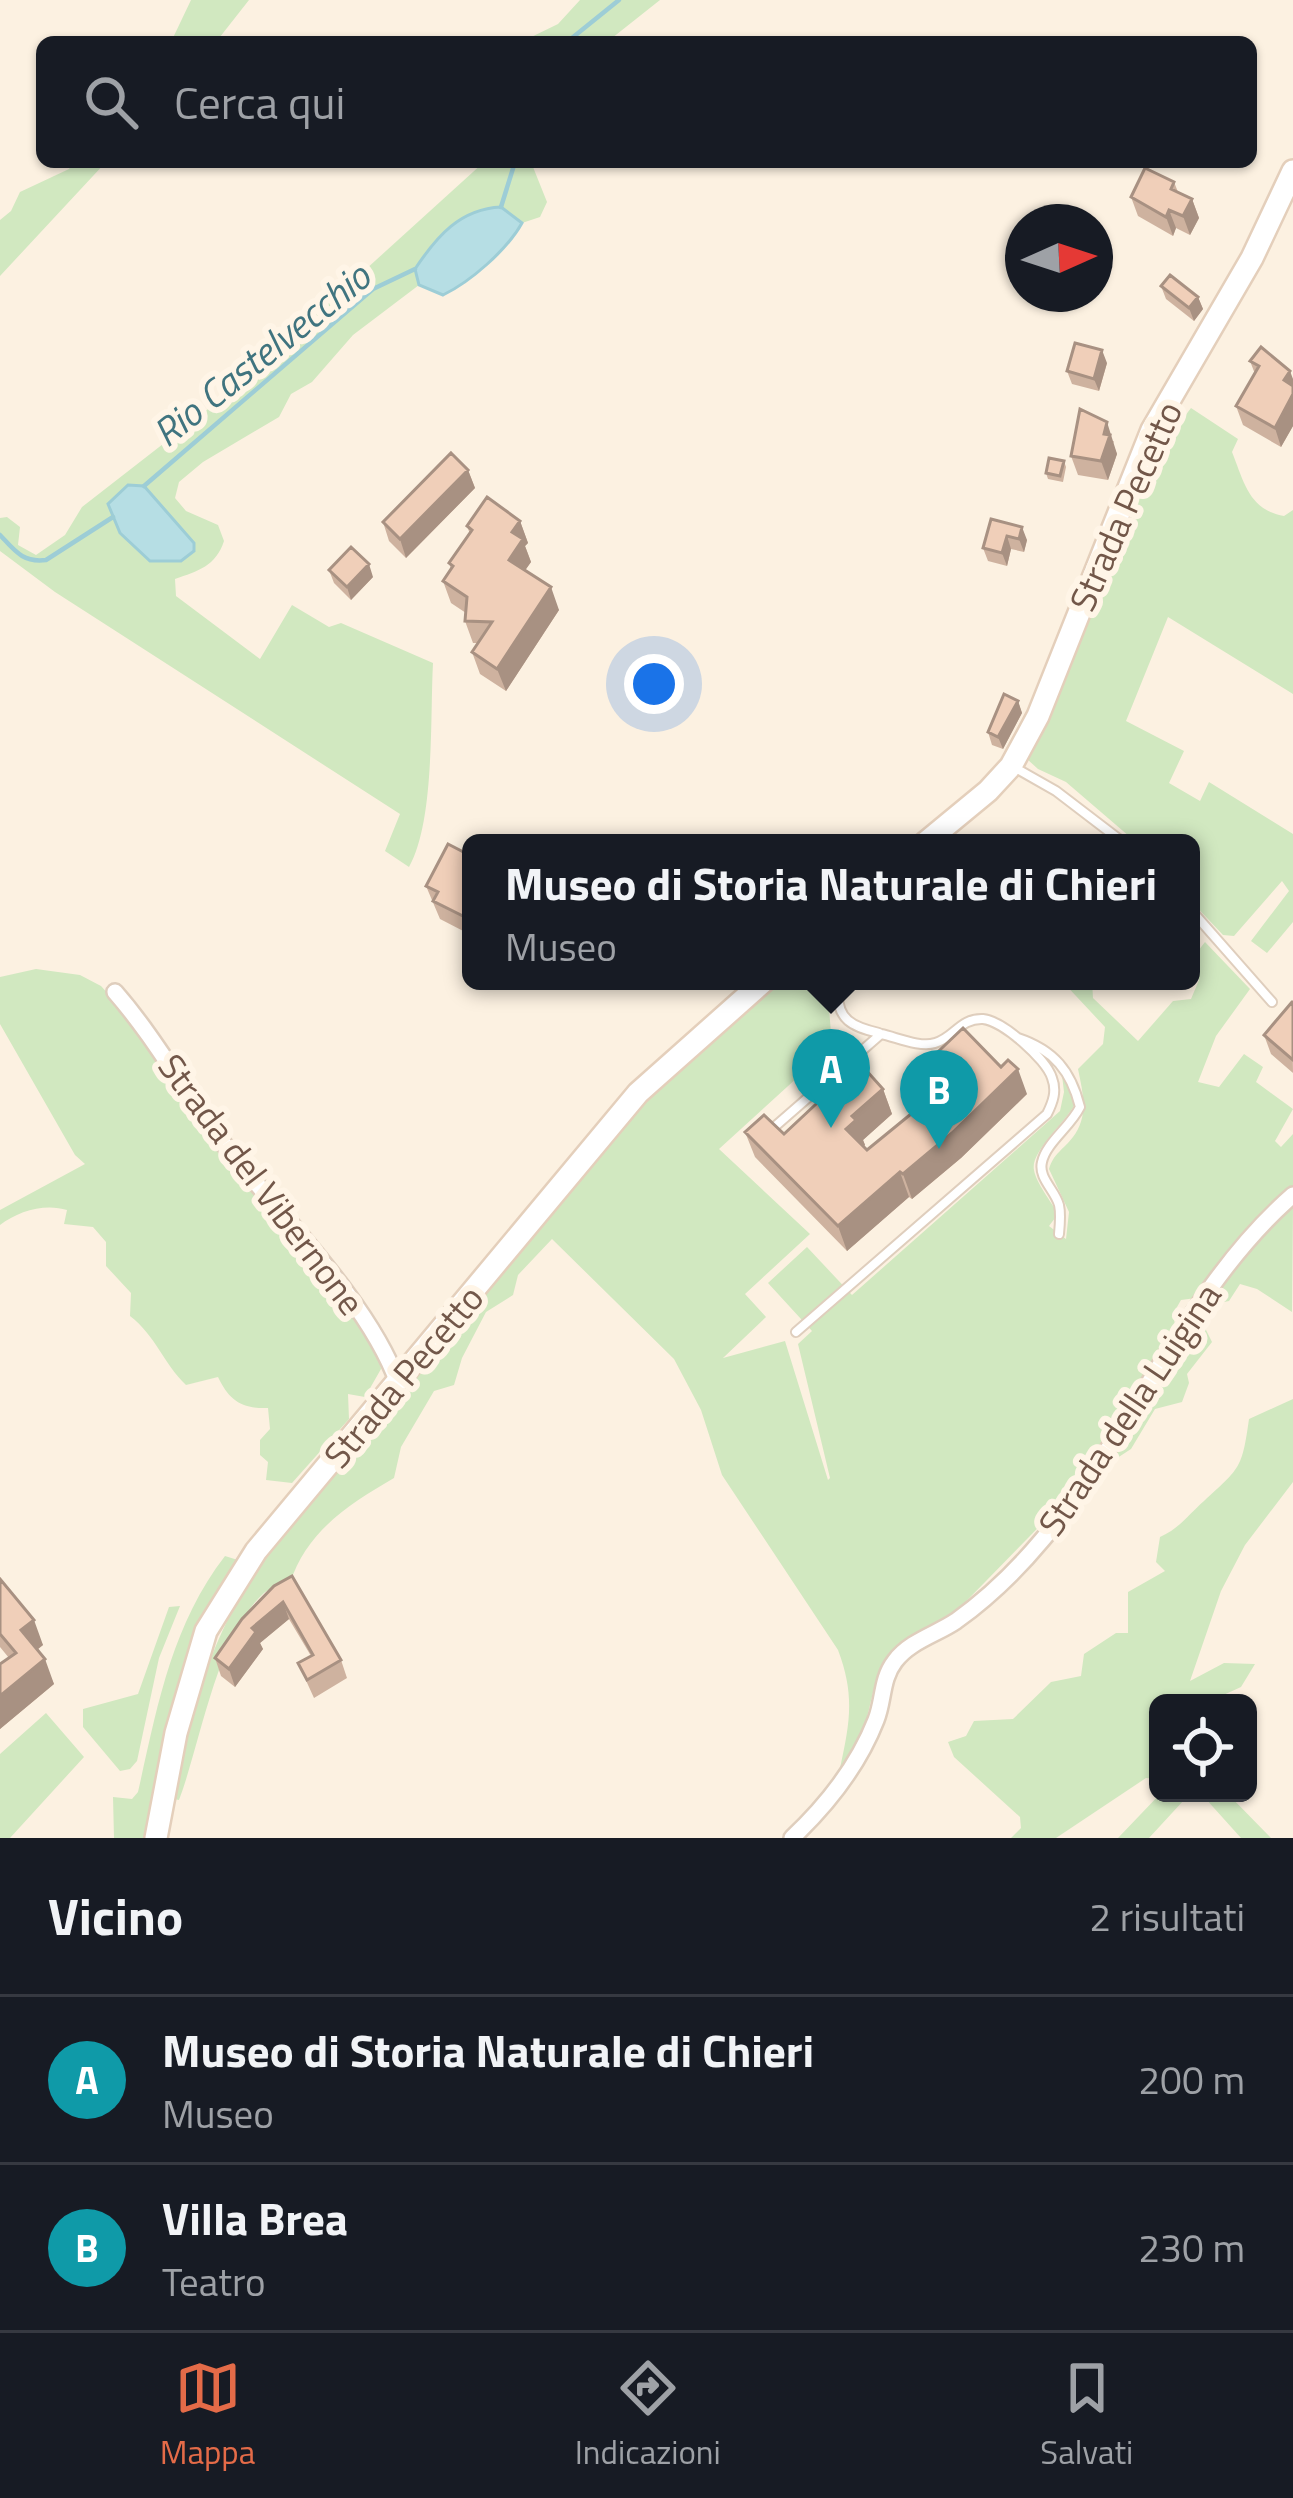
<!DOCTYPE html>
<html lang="it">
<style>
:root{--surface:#171b24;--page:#20242c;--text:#f1f3f6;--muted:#9ea1a6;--line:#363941;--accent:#e46b48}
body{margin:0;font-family:"Titillium Web",sans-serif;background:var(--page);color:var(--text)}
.controls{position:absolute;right:36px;bottom:36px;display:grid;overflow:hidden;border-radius:18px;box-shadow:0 3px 9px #0004}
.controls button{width:108px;height:108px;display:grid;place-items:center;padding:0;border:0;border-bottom:3px solid var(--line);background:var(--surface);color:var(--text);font:60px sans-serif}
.compass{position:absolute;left:1005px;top:204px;width:108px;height:108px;border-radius:50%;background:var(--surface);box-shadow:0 3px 9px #0004;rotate:87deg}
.you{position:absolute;left:654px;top:684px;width:42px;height:42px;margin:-30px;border:9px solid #fff;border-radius:50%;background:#1a73e8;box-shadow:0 0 0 18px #1a73e833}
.badge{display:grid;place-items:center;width:78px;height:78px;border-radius:50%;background:var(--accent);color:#fff;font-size:39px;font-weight:700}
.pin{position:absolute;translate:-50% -99px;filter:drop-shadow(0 3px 6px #0008)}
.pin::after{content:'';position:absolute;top:63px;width:42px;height:36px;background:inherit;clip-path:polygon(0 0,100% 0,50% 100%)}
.popup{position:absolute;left:462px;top:834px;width:738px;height:156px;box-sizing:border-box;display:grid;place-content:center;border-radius:18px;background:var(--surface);filter:drop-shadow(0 3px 9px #0005);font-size:39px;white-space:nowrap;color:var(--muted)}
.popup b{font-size:45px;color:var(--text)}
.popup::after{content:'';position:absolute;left:50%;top:100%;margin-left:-24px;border:24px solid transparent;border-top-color:var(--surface)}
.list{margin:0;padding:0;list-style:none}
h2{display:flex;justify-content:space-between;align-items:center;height:156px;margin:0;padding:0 48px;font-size:51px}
h2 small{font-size:39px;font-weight:400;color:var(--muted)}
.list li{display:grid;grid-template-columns:78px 1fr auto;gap:36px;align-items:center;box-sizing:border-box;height:168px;padding:0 48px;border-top:3px solid var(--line)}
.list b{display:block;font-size:45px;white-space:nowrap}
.list p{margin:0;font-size:39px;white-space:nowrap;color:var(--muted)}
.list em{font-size:39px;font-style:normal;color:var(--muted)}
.icon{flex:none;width:66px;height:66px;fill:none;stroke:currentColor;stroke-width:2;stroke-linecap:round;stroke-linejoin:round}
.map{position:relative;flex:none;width:1293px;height:1838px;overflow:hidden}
.search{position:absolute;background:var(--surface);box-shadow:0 3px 9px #0004;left:36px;right:36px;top:36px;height:132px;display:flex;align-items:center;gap:30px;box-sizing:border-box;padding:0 42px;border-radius:18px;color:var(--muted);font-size:45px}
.sheet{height:492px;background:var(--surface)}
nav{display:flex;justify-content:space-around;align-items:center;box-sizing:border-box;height:168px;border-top:3px solid var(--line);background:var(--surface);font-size:33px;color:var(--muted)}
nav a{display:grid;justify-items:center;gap:6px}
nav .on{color:var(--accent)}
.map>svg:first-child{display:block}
.green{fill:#d1e8c0}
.water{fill:#b6dee4;stroke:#9dcdd6;stroke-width:3}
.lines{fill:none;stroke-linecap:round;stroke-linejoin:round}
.stream{stroke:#9dcdd6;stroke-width:4.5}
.lane-casing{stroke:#dfcebd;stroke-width:12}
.street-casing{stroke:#dfcebd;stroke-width:20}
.secondary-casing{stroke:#e4cfbb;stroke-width:26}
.lane{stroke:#fff;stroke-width:8}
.street{stroke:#fff;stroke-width:15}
.secondary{stroke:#fff;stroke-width:21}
.wall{fill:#ceb29f}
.shaded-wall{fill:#a89182}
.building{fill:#f0cfb9;stroke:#a89182;stroke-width:3}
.labels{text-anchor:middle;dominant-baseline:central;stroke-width:12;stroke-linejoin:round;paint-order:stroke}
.street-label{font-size:36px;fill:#725749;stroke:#fff5e7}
.water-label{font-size:39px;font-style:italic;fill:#40747f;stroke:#fff5e7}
</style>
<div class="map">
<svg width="1293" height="1838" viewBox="0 0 1293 1838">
<rect width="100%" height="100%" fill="#fcf1e1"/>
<path class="green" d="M191,0H249L216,42H171Z
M580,0H660L607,42H521L558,24Z
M73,162H106L0,276V220L11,211L20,192L69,169Z
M484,162H531L547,202L540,217L522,223L501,207L415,269L419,285L353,335L312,382L291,394L279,417L203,462L179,482L175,498L186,511L218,525L224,541C216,566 198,571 175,579L176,596L260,659L292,605L329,627L341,623L433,663C430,717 435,821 409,867L385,851L400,814L55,592L0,551V518L7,517L20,527L18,545L36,555L65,535L82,507L235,388Z
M1191,408L1238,439L1232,452C1244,482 1249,510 1284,516L1293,510V694L1168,617L1126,721L1184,751L1169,783L1200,801L1209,782L1293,834V922L1267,953L1251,941L1289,891L1282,881L1234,936L1223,935L1191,901V843H1137L1066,782L1038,769L1027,759L1065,675L1123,520L1165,453L1160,449Z
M1205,942L1250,989L1216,1036L1198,1082L1219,1087L1244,1054L1263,1067L1256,1082L1293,1109L1275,1141L1281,1147L1293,1134V1185L1254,1221L1196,1298L1181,1300L1173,1314L1176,1330L1072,1493L943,1625L895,1650L876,1680L864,1730L840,1768C850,1722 855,1695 838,1650L722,1475L701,1410L674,1359L552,1239L518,1275L513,1295L486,1312L462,1358L454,1385L434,1391L401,1447L394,1478C349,1504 307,1531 290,1583C282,1586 270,1588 264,1593C217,1635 201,1742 179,1800L169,1798C188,1710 216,1631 263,1554L613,1135L675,1068L775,981H833L828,995L832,1046L719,1149L810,1234L745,1294L766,1317L723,1358L785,1341L828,1480L830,1478L798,1344L812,1331L768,1283L807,1247L852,1295L1060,1111L1064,1092L1062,1075L1069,1085L1075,1104C1066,1122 1030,1152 1034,1170C1036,1183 1051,1201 1058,1214L1049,1226L1066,1239L1069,1212L1049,1169C1054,1153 1063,1150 1073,1137C1089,1116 1083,1093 1078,1069L1103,1044L1105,1027L1062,981H1092L1093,998L1138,1041L1173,1001L1191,999L1199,980L1191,960Z
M36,969L80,975L101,986L140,1029L267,1211L361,1322L379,1352L381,1369L365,1397L348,1394L349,1419L292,1483L266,1480L268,1462L260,1455V1440L270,1429L268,1408C241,1409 229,1400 218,1377L186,1385C163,1363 156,1336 130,1316L131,1293L106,1266V1242L93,1227L64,1224L67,1210C45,1203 18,1211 0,1225V1210L85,1164L75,1155L0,1024V977Z
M1293,1207L1292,1312L1257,1289L1240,1284L1229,1301L1219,1303L1204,1326L1212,1342L1187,1374L1189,1383L1182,1402L1155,1409L1131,1449L1108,1464C1162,1374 1211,1275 1293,1207Z
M1293,1399V1482L1245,1545L1221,1591L1190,1681L1224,1663L1255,1664L1241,1687L1219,1697L1216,1703H1158V1779L1146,1778L1056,1838H1011L1021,1828L1020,1817L954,1757L948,1742L966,1736L974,1721L1013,1719L1051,1682L1081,1676L1084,1654L1116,1633H1128V1592L1165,1571L1156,1562L1160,1537C1180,1528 1188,1515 1204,1501C1240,1468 1242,1469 1249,1419Z
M225,1556L241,1561L214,1599L149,1838H114L113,1797L132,1799L138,1792C157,1708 171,1626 225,1556Z
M180,1606L159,1658L137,1761L130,1769L120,1771L83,1727V1709L138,1694L169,1607Z
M46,1713L84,1757L10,1838H0V1754Z
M1161,1793H1227L1271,1838H1241L1205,1798L1184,1800L1149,1838H1118Z"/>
<path class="water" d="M501,207L522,223C507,250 470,282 443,295L419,285L415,269C437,236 460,209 501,207Z
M128,485L144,486L194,543V551L181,561H150L120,533L108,504Z"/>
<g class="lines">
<path class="stream" d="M567,42L619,0
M501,207L515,162
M144,486L373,289L415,269
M0,535C15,551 23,563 46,560L113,517"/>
<defs>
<path id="lane" d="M1012,766L1056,791L1124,843
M1191,910L1272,1002
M845,981L838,989C836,1020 853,1027 879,1033
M1018,1038C1054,1050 1071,1071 1080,1107C1070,1127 1046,1143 1042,1162C1038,1178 1055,1190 1059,1205C1061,1214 1060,1224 1059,1234
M772,1129L881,1034C896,1037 920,1048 935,1043C954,1038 960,1018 983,1019C1003,1021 1046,1059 1052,1078C1057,1091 1053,1102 1047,1114L796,1332"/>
<path id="street" d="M115,992C156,1039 185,1093 223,1143C277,1212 369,1302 398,1383
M792,1838C828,1804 858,1766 876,1720C884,1700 881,1679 895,1661C910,1641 937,1634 956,1621C988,1598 1017,1570 1042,1540C1135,1432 1184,1290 1293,1195"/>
<path id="secondary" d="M925,843L988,791L1011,766L1038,716L1152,430L1252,258L1293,171
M156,1838L176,1733L206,1631L256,1551L638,1093L764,981"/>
</defs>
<use href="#lane" class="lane-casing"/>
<use href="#street" class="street-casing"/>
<use href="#secondary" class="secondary-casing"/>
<use href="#lane" class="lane"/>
<use href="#street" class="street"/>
<use href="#secondary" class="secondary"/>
</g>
<path class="wall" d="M1174,182L1178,192L1192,199L1199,218L1190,235L1176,228L1173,236L1138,216L1131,197Z
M1161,286L1198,297L1203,309L1194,321L1166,299Z
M1250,361L1293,379V426L1281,447L1243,425L1236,406L1255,374Z
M1107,363L1099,391L1072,384L1067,371Z
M1114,441L1113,444L1117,454L1108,480L1078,475L1071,456Z
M1064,461L1066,467L1063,482L1048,479L1046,473Z
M468,470L475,488L406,558L389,541L383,522Z
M991,519L1027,540L1024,552L1011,549L1007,566L988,561L983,548Z
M520,521L528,543L525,546L531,562L525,570L559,610L506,691L480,674L472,652L478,643H473L465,621L466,613L451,603L443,581L451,569L449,563L470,534L467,526Z
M329,570L373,577L351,600L334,583Z
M1018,701L1022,713L1003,749L992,745L988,732Z
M471,856V935L440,919L426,886Z
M1292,1002L1293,1073L1271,1054L1264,1035Z
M833,1062L883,1089L892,1114L863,1140L865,1145L863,1147L867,1150L914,1112L903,1085L1027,1094L961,1158L912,1199L909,1197L847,1251L755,1157L745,1132L784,1134L840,1081Z
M0,1579L43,1645L37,1650L54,1684L0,1729V1664L9,1658L0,1647Z
M274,1586L341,1660L347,1678L314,1698L298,1663L311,1656L289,1619L260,1643L263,1649L235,1687L221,1676L215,1658Z"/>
<path class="shaded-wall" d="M1192,199L1199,218L1190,235L1183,216Z
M1169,210L1176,228L1173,236L1166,217Z
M1198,297L1203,309L1194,321L1189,308Z
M1102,350L1107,363L1099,391L1094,379Z
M1290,371L1293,379V426L1281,447L1275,428L1284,380Z
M1107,422L1117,454L1108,480L1101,461Z
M468,470L475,488L406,558L400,539Z
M520,521L528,543L525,546L531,562L517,582L509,560L512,532Z
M1022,527L1027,540L1024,552L1019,539Z
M1007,536L1011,549L1007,566L1002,553Z
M369,564L373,577L351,600L347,587Z
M551,587L559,610L506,691L497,669Z
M1018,701L1022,713L1003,749L998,737Z
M471,905V934L465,917Z
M1018,1069L1027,1094L961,1158L912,1199L903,1174Z
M883,1089L892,1114L863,1140L865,1145L855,1154L846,1129L852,1116Z
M900,1172L909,1197L847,1251L838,1226Z
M283,1602L289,1619L260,1643L263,1649L235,1687L229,1669L252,1628Z
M34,1620L43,1645L30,1655L21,1630Z
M45,1659L54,1684L0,1729V1696Z"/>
<path class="building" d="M1145,168L1174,182L1171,189L1192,199L1183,216L1169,210L1166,217L1131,197Z
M1170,275L1198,297L1189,308L1161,286Z
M1075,343L1102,350L1094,379L1067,371Z
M1261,347L1290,371L1284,380L1293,386V394L1275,428L1236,406L1259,366L1250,361Z
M1080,409L1107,422L1104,434L1110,435L1101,461L1071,456Z
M451,453L468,470L400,539L383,522Z
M1049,458L1064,461L1060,476L1046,473Z
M487,497L520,521L512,532L523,539L509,560L551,587L497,669L472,652L492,622L465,621L467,597L443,581L453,566L449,563L472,530L467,526Z
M991,519L1022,527L1019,539L1007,536L1002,553L983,548Z
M351,547L369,564L347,587L329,570Z
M1004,694L1018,701L998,737L988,732Z
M448,844L471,856V885L468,890L471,892V905L465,917L433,901L438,892L426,886Z
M1292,1002H1293V1060L1264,1035Z
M963,1028L1001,1067L1008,1060L1018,1069L952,1133L903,1174L900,1172L838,1226L745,1132L764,1115L784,1134L846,1076L833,1062L848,1050L883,1089L852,1116L856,1120L846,1129L867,1150L922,1105L903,1085Z
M292,1576L341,1660L307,1680L298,1663L313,1655L283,1602L252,1628L256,1632L229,1669L215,1658L242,1619L274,1586Z
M0,1579L34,1620L21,1630L45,1659L0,1696V1664L16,1653L0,1634Z"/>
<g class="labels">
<g class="street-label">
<text transform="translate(1125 506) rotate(-66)">Strada Pecetto</text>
<text transform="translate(262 1184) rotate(53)">Strada del Vibernone</text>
<text transform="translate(403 1376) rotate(-50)">Strada Pecetto</text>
<text transform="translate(1129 1409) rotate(-56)">Strada della Luigina</text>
</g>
<g class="water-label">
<text transform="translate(261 354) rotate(-39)">Rio Castelvecchio</text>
</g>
</g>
</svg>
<div class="controls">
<button><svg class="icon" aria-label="locate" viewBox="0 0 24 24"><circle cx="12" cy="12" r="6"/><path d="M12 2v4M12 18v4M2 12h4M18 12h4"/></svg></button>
</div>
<svg class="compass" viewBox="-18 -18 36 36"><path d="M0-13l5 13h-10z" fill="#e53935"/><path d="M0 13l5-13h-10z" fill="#9ea1a6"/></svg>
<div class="you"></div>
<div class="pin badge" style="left:831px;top:1128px;background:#0f9aa8">A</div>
<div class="popup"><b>Museo di Storia Naturale di Chieri</b>Museo</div>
<div class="pin badge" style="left:939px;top:1149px;background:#0f9aa8">B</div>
<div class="search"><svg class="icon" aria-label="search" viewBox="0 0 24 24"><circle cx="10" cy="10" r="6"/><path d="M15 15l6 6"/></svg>Cerca qui</div>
</div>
<section class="sheet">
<h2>Vicino<small>2 risultati</small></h2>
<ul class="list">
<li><span class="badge" style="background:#0f9aa8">A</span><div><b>Museo di Storia Naturale di Chieri</b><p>Museo</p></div><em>200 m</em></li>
<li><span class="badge" style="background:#0f9aa8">B</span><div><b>Villa Brea</b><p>Teatro</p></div><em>230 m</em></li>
</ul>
</section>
<nav>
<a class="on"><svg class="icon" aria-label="map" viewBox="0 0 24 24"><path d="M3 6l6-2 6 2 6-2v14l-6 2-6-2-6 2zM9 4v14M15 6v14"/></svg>Mappa</a>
<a><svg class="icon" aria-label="directions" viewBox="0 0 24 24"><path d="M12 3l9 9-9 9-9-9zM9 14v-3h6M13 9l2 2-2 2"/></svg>Indicazioni</a>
<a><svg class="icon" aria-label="saved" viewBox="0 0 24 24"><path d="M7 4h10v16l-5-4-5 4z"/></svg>Salvati</a>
</nav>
